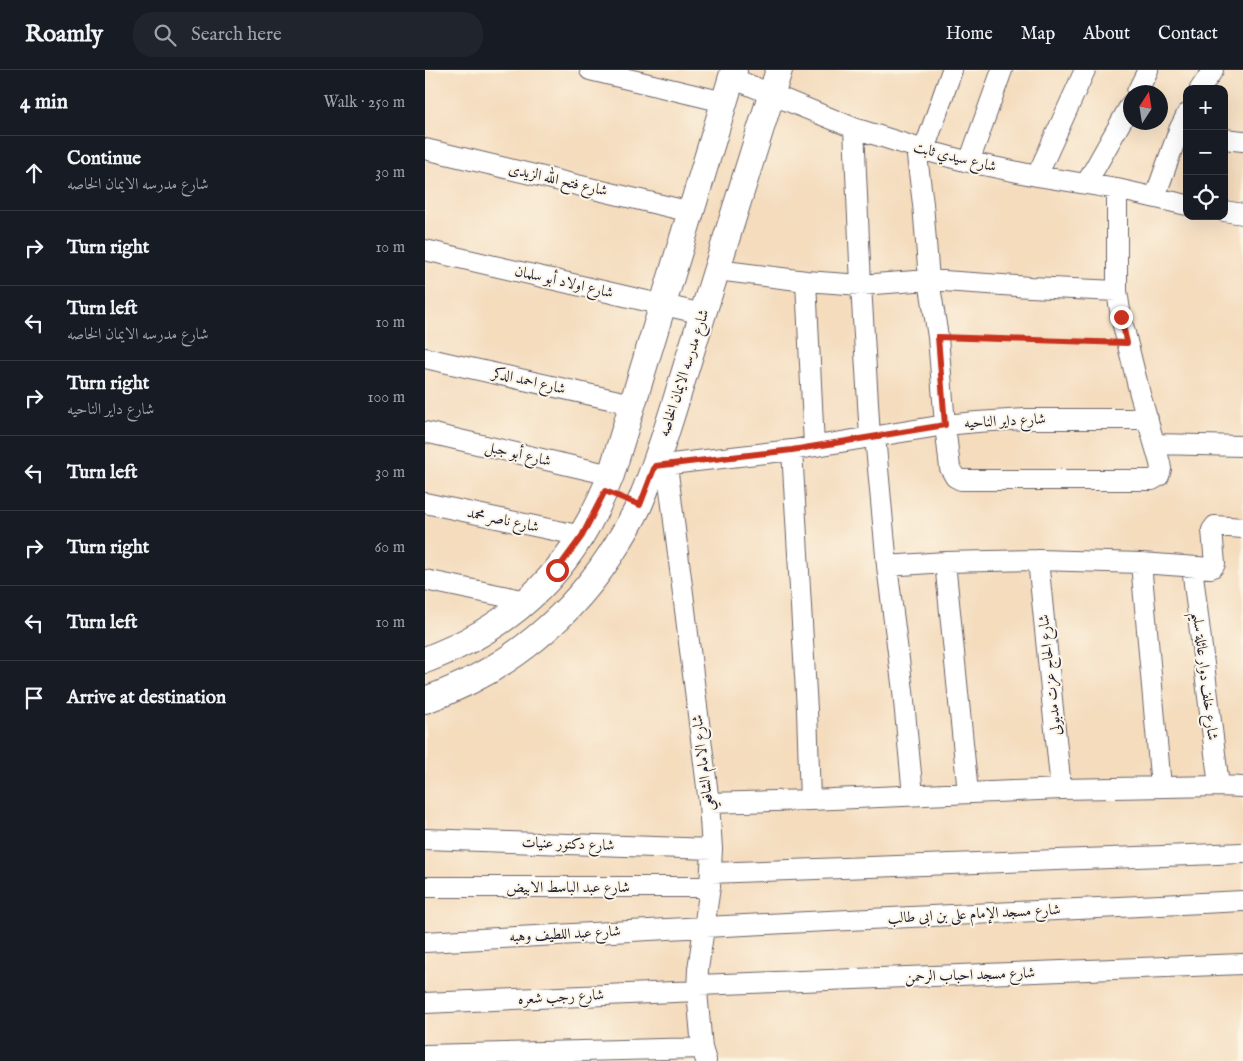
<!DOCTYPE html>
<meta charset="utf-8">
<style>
:root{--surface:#171b24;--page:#20242c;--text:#f1f3f6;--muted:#9ea1a6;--line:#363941}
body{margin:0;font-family:"IM FELL English",Amiri,serif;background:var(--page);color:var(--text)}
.controls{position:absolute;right:15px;top:15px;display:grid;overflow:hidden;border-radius:10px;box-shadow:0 5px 20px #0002}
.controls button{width:45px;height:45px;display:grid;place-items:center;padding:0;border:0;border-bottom:1px solid var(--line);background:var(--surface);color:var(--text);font:25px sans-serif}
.compass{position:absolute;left:698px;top:15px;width:45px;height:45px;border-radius:50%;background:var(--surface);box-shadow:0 5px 20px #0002;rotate:12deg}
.stop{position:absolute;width:15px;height:15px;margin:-11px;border:4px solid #c8321e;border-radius:50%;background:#fff}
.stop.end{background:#c8321e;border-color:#fff;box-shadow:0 1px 5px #0008}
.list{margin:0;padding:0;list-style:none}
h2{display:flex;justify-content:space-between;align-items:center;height:65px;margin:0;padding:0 20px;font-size:21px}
h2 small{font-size:16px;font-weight:400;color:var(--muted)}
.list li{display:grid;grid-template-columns:32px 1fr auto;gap:15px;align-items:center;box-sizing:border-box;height:75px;padding:0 20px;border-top:1px solid var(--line)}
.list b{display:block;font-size:19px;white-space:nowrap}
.list p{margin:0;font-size:16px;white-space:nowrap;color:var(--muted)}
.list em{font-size:16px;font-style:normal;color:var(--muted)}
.icon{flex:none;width:28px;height:28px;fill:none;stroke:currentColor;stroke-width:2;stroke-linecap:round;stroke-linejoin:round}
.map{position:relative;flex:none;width:818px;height:991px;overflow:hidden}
header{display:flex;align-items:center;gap:30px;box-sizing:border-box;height:70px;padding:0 25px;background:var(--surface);border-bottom:1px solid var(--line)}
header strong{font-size:24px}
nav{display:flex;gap:28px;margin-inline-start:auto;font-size:18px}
.search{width:350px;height:45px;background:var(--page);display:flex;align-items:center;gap:12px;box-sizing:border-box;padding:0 18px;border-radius:20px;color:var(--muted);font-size:19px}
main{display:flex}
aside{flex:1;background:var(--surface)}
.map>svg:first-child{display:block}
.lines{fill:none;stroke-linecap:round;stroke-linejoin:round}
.minor-casing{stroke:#6c6368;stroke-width:22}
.tertiary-casing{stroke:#6c6368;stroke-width:28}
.path{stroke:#6c6368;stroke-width:3;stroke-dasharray:1 4;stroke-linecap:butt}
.minor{stroke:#fff;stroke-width:20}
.tertiary{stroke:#fff;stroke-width:26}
.route{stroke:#c8321e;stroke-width:6}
.labels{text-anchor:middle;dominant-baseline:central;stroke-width:4;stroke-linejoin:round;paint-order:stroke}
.street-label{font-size:15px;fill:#22223b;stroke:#fcf5e5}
</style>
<header>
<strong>Roamly</strong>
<div class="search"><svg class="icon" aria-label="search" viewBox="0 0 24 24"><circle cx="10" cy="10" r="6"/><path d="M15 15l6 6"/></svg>Search here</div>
<nav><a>Home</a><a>Map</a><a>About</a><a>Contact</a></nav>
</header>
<main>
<aside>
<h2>4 min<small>Walk · 250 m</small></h2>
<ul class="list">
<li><svg class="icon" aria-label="ahead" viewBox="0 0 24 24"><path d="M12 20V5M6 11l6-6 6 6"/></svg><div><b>Continue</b><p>شارع مدرسه الايمان الخاصه</p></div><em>30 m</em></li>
<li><svg class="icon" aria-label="right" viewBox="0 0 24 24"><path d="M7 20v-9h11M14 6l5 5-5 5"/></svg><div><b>Turn right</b></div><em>10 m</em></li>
<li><svg class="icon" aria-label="left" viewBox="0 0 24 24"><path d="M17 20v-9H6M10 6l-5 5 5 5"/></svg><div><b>Turn left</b><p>شارع مدرسه الايمان الخاصه</p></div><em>10 m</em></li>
<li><svg class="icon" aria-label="right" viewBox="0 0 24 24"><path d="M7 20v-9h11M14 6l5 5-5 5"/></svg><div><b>Turn right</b><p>شارع داير الناحيه</p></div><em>100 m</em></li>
<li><svg class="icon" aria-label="left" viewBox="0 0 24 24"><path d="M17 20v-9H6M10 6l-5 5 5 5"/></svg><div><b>Turn left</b></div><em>30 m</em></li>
<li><svg class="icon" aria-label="right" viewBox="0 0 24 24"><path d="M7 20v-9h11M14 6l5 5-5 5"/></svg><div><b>Turn right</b></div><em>60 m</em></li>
<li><svg class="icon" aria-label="left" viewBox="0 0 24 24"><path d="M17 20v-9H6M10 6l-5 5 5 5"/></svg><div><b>Turn left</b></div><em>10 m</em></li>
<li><svg class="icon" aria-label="arrive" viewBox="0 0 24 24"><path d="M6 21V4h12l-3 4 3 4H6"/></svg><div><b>Arrive at destination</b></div></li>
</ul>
</aside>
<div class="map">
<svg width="818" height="991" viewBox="0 0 818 991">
<rect width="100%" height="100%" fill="#fcf5e5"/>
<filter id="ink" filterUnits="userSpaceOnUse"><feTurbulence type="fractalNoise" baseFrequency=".02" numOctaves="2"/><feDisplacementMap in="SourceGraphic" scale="10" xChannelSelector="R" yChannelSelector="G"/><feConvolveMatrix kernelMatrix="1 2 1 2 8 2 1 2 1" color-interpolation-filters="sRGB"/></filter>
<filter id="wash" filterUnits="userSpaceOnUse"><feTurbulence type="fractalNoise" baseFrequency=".0096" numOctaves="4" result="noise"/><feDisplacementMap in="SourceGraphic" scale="20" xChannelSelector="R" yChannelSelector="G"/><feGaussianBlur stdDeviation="1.12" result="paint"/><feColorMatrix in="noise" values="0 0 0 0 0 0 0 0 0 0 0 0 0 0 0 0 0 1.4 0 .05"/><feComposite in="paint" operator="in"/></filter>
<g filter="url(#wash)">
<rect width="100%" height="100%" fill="#f4dcbd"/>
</g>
<g filter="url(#ink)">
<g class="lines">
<defs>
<path id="minor" d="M165,0L299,32
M307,8L429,58L499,80L544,92L612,106L692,119L762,135
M775,19L788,0
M712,22L723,0
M429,58L436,215L445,367
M799,69L818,71
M491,78L498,134L504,210L513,267L520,355L525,398L530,407L536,410H727L734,406L736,399L735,393L715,324L696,247L692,221V119
M0,79L266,142
M499,80L527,0
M544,92L577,0
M612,106L660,0
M661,114L706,34
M730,127L754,60L762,44
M799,141L818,144
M0,180L278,244
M292,200L381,211L436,215L504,210L605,217L692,221
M381,211L389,376
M0,288L207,334
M0,362L186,405
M450,366L462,496L478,621L488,725
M730,374L818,376
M367,380L382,640L385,730
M242,395L284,733L287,779L285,817L273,899L272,921L277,978L281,991
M229,396L367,380L520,355L552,352L600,349H723
M0,433L157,466
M613,490L636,719
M716,493L736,717
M462,496L520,492
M767,497L794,716
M0,510L102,531
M543,723L520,492L613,490L716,493L786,498L788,497L790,494L787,460L790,456L818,458
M284,733L385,730L636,719L794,716L818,717
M0,769L287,779
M286,803L818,783
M0,817H285
M0,872L280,857L818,831
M273,915L818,894
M0,933L272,921
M0,985L277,978"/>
<path id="tertiary" d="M0,590C93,555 150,497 186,405L309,0
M0,630C81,602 149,546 193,473C201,460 209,447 215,433C237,381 252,326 269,272C298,181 325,90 354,0"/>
</defs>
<use href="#minor" class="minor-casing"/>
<use href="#tertiary" class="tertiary-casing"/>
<path class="path" d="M533,268L682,272"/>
<use href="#minor" class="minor"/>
<use href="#tertiary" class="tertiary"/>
</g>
</g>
<g class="lines" filter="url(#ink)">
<path class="route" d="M132,500L157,466L180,421L215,435L230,396L367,380L520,355L513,267L702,273L696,247"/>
</g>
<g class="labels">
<g class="street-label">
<text transform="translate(530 87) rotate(14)">شارع سيدي ثابت</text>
<text transform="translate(133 110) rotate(13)">شارع فتح الله الزيدى</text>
<text transform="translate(139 212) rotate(13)">شارع اولاد أبو سلمان</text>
<text transform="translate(259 303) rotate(-72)">شارع مدرسه الايمان الخاصه</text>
<text transform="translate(104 311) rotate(13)">شارع احمد الدكر</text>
<text transform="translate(580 351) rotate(-3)">شارع داير الناحيه</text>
<text transform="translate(93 384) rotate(13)">شارع أبو جبل</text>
<text transform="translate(78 450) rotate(12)">شارع ناصر محمد</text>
<text transform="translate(625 605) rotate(-96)">شارع الحاج عزت مدبولى</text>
<text transform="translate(780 606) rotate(83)">شارع خلف دوار عائلة سليم</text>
<text transform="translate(278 693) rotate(-97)">شارع الامام الشافعي</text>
<text transform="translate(143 774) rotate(2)">شارع دكتور عنيات</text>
<text x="143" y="817">شارع عبد الباسط الابيض</text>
<text transform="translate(549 844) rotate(-3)">شارع مسجد الإمام على بن ابى طالب</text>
<text transform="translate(140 864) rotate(-3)">شارع عبد اللطيف وهبه</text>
<text transform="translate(545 905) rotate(-2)">شارع مسجد احباب الرحمن</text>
<text transform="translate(136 927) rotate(-3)">شارع رجب شعره</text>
</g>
</g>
</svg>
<div class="controls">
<button>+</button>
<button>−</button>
<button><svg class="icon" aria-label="locate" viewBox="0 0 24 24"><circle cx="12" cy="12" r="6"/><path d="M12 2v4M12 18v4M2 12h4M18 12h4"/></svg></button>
</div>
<svg class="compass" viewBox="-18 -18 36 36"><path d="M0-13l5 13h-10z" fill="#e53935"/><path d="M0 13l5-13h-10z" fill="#9ea1a6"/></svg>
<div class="stop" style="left:132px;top:500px"></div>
<div class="stop end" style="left:696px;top:247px"></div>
</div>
</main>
